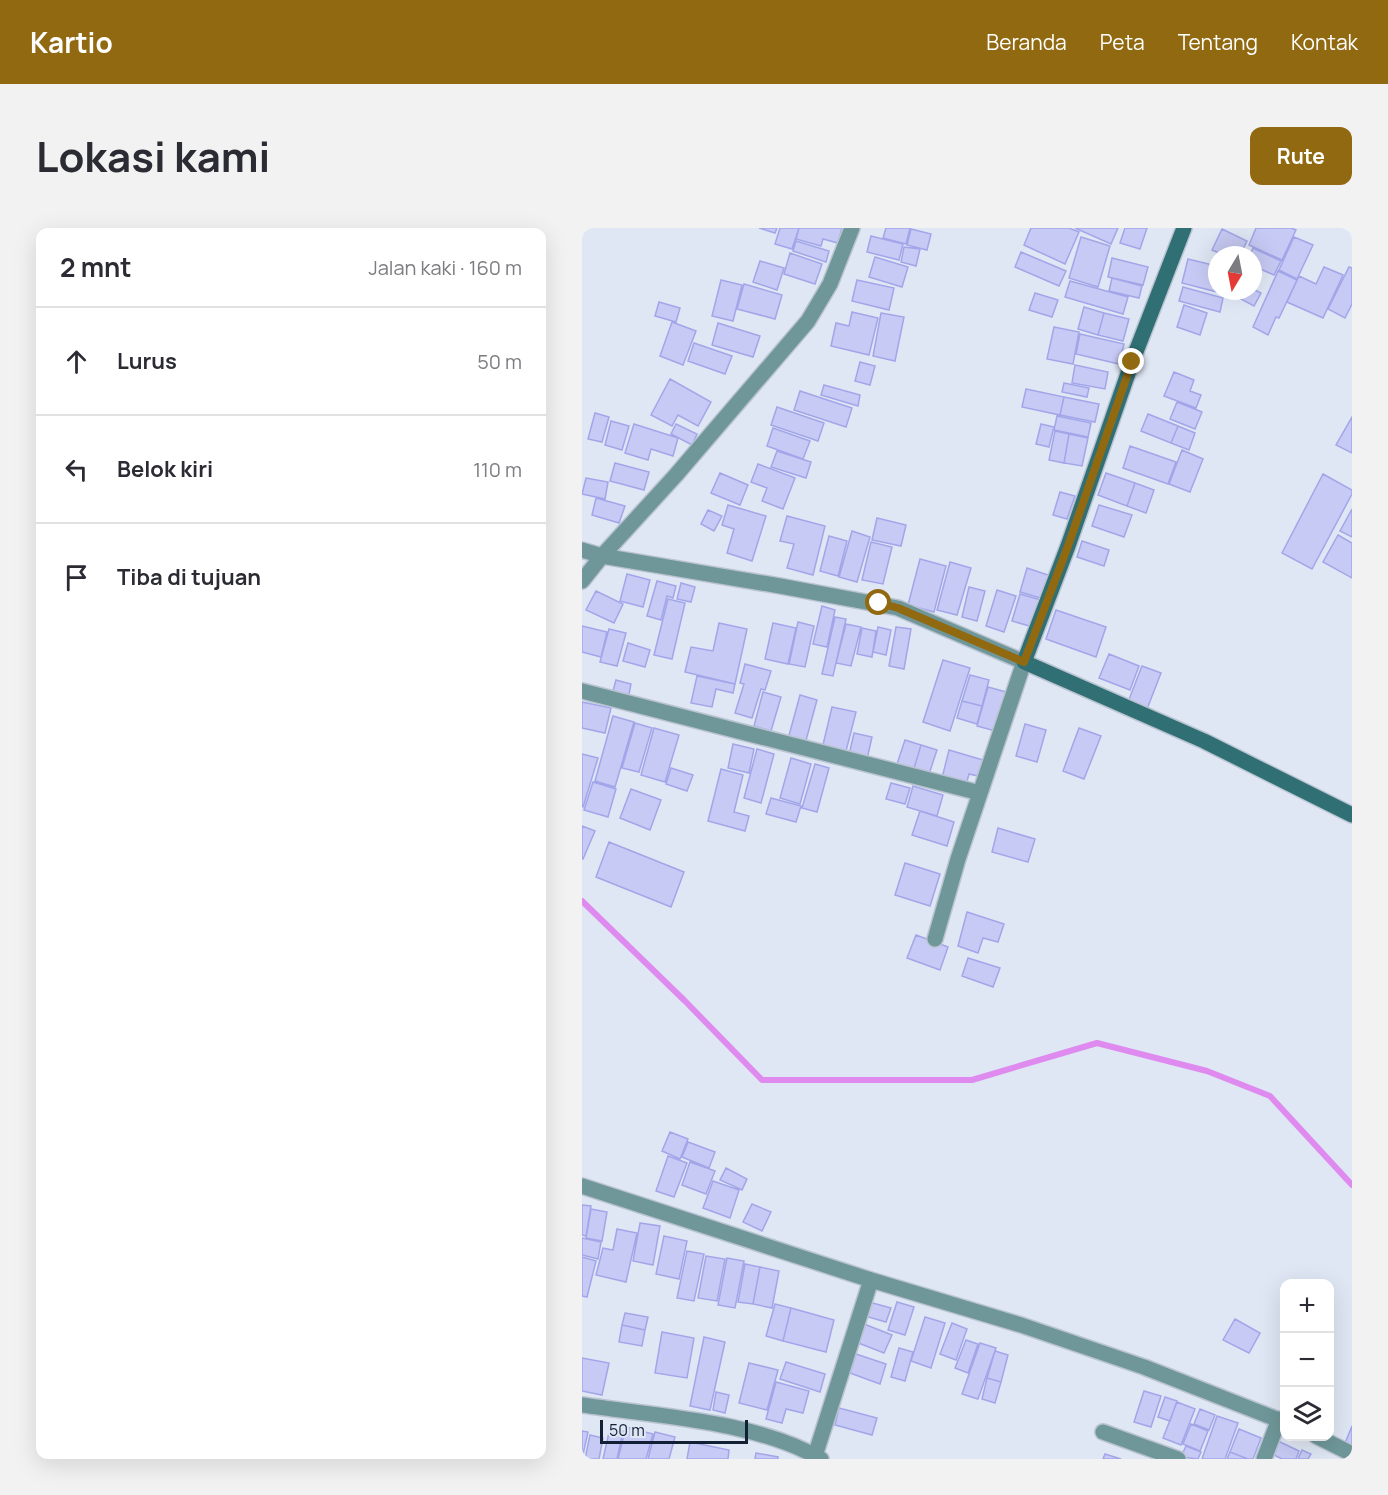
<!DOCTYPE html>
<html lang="id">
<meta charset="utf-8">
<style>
:root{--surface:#fff;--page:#f2f2f3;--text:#2b2b33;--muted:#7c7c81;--line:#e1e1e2;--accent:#916910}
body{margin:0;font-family:Manrope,sans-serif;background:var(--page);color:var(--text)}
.controls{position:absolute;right:18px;bottom:18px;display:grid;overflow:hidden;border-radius:12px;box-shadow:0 6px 24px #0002}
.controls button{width:54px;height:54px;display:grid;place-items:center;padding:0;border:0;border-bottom:2px solid var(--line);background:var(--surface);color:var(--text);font:30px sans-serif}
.compass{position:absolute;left:626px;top:18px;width:54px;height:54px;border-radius:50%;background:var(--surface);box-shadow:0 6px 24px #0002;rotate:190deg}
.scale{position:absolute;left:18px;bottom:15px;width:148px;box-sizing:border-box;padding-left:6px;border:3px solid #122036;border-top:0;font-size:16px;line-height:21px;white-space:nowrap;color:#122036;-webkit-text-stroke:4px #dfe7f4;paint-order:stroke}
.stop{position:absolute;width:18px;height:18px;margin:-14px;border:4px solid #916910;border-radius:50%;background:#fff}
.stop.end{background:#916910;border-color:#fff;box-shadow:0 2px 6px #0008}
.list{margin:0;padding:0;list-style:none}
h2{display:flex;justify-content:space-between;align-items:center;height:78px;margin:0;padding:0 24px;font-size:26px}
h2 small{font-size:20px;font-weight:400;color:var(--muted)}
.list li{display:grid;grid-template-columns:39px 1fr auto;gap:18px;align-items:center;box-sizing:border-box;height:108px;padding:0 24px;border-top:2px solid var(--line)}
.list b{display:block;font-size:22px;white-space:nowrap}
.list em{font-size:20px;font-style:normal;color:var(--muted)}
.icon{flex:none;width:33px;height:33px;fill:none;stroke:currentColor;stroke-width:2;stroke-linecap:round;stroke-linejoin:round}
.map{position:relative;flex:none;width:770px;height:1231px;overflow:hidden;border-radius:12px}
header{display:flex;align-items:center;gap:36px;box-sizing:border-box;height:84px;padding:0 30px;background:var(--accent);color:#fff}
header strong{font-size:28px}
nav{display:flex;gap:33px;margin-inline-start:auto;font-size:21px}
.intro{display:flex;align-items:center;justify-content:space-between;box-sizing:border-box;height:144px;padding:0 36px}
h1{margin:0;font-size:42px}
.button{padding:15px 27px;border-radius:12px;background:var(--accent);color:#fff;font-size:21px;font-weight:700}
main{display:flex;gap:36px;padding:0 36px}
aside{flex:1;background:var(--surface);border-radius:12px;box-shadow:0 6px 24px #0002}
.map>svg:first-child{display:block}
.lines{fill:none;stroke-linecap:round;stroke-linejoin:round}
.stream{stroke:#de8aee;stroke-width:6}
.building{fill:#c7caf4;stroke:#a2a6e9;stroke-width:1.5}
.street-casing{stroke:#bac3d2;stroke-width:18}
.secondary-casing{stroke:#bac3d2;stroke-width:18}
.street{stroke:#6f9799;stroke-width:15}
.secondary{stroke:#307074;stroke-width:15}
.route{stroke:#916910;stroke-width:8}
</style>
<header>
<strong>Kartio</strong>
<nav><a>Beranda</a><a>Peta</a><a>Tentang</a><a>Kontak</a></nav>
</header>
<div class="intro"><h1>Lokasi kami</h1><a class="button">Rute</a></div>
<main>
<aside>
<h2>2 mnt<small>Jalan kaki · 160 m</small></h2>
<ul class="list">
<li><svg class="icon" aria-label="ahead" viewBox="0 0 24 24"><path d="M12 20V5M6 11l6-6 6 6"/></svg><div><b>Lurus</b></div><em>50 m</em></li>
<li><svg class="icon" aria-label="left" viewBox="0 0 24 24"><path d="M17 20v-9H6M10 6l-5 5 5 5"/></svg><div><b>Belok kiri</b></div><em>110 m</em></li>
<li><svg class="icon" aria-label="arrive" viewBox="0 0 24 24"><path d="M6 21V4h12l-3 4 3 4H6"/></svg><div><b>Tiba di tujuan</b></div></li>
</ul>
</aside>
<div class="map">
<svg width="770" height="1231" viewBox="0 0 770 1231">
<rect width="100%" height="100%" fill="#dfe7f4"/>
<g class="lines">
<path class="stream" d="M0,673L103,773L180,852H390L515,815L625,843L688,868L770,957"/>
</g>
<path class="building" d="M177,0H195L193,5Z
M198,0H217L210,21L193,16Z
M217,0H260L256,15L241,11L239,18L214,11Z
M304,0H328L324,16L301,10Z
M449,0H487L497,4L483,36L442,17Z
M493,0H536L529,16Z
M543,0H565L558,21L538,15Z
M674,0H709L714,2L700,32L667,17Z
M329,1L349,6L345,22L325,17Z
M640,1L665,13L658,27H642L630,22Z
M289,8L321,16L317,32L285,24Z
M499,9L528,18L516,59L487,50Z
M712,9L731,17L715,51L697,42Z
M214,13L247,23L244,34L211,23Z
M322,19L338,21L334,38L319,34Z
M671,20L699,33L692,47L671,38V27H668Z
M439,24L484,43L477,58L433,39Z
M208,25L240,36L233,56L202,46Z
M293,29L326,39L320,59L287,49Z
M530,30L566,39L561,57L526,49Z
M606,31L635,38V63H640L639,65L600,55Z
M178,33L202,40L195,62L171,54Z
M742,39L761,47L741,90L705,74L717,48L734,56Z
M767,39L770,40V76L763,90L746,81Z
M696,43L715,52L697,90L694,89L686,107L671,99Z
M530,50L560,58L557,70L527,63Z
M139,52L160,57L151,93L130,88Z
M275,52L312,60L307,82L270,73Z
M488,53L546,69L541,86L483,69Z
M162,56L200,67L193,91L155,81Z
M601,59L641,70L638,84L597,73Z
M671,61L679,65L672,78L655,69L658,63H671Z
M453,65L476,72L470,89L447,82Z
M77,74L98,80L94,94L73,88Z
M602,77L625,85L618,107L595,99Z
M502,79L522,85L516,107L496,101Z
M270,84L296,90L287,127L249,118L254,95L267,98Z
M299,85L322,89L313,133L291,128Z
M522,85L547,91L541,113L516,107Z
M90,94L114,103L101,137L78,128Z
M136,95L178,108L171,129L130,117Z
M472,99L497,104L491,136L465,131Z
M498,106L542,116L537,136L494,126Z
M112,115L150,128L143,146L106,133Z
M278,134L293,138L288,157L273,153Z
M493,137L526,144L523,161L490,155Z
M592,144L612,152L608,163L619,167L614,180L582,168Z
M88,151L129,174L116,198L96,187L90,198L69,187Z
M482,155L507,160L505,169L480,164Z
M242,157L278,167L276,178L239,167Z
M444,161L482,169L478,187L440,179Z
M218,163L270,180L264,199L212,182Z
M482,169L517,176L513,194L478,187Z
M595,174L620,184L613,201L588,191Z
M195,179L242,195L236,213L189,197Z
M13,185L27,189L20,214L6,211Z
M566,186L596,198L589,215L559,203Z
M475,188L509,195L506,209L472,202Z
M770,189V225L754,217Z
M29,193L47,198L40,222L23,217Z
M52,196L96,210L91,228L69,221L66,232L43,225Z
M94,196L115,206L110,217L89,206Z
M459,196L472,199L467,219L454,216Z
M596,198L613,205L607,222L589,215Z
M191,200L228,213L221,231L185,218Z
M473,203L487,206L482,235L467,232Z
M487,206L506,210L500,238L482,235Z
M548,218L594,234L586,256L541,240Z
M600,222L621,231L608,264L587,256Z
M195,223L229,234L224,250L189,239Z
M33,235L67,244L62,262L28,253Z
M176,236L213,250L201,281L180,273L185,260L169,254Z
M138,245L166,257L158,277L129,265Z
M524,245L553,255L545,278L516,267Z
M741,246L770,262V266L730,341L700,325Z
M4,250L26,254L23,271L0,266Z
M553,255L572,262L564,285L545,278Z
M478,264L493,268L485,291L471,287Z
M14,270L43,278L37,295L10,287Z
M146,277L184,288L170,333L145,325L152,301L140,297Z
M517,277L550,287L542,309L510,298Z
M770,281V309L758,303Z
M126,282L140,288L132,303L119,296Z
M205,288L243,298L231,347L205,340L212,316L198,313Z
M295,290L324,297L319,318L290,312Z
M270,303L288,309L275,354L257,349Z
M756,307L770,315V350L741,334Z
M247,308L265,313L256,348L238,343Z
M500,313L527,322L522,338L495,329Z
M289,314L310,319L301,356L280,352Z
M338,331L364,338L352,384L326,377Z
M368,334L389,340L375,387L355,382Z
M445,340L469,348L462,371L438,364Z
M45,346L68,352L61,379L38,373Z
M75,353L94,358L91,370L85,368L79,392L65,388Z
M99,355L113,359L109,374L95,371Z
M387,359L403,363L395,393L380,389Z
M415,362L434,368L422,404L404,398Z
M14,363L41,376L32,395L4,382Z
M438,366L459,372L451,399L430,393Z
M86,371L103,375L90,431L72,427Z
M240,378L253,382L245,419L231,416Z
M474,382L524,399L514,429L464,411Z
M253,389L264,391L251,448L240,446Z
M216,394L232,398L223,439L207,436Z
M137,395L165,401L153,456L103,444L109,419L131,423Z
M191,395L214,400L206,436L183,431Z
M264,396L279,399L269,438L254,435Z
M0,398L25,404L19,429L0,424Z
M296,399L309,402L304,427L291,424Z
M314,399L329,401L322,441L307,438Z
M280,400L294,403L290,429L275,426Z
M27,401L44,405L35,438L18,434Z
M46,415L68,422L63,439L41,433Z
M527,426L557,438L548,462L517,450Z
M361,432L388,440L368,503L341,494Z
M163,436L189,443L183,462L179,461L170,490L153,485L162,456L158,455Z
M560,438L579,445L565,481L546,474Z
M388,447L407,452L400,478L380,473Z
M115,448L153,456L151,465L134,461L130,479L109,475Z
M34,452L49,456L46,471L30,467Z
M406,459L428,465L417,504L395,498Z
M181,464L199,469L189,503L172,498Z
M218,467L235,472L223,516L206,511Z
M380,473L400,478L395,496L375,490Z
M0,474L29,480L23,505L0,500Z
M250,479L274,484L263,527L240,521Z
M31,488L52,494L33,559L13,553Z
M53,495L70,500L57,544L40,540Z
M443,496L464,502L455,534L434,528Z
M72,500L97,507L83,554L59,547Z
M497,500L519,508L502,551L481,543Z
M272,505L290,509L285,531L267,527Z
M323,512L339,517L331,544L314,539Z
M151,516L172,521L167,545L146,540Z
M339,517L355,522L346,549L331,544Z
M175,521L192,526L179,575L162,570Z
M367,522L401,532L396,548L387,546L384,557L360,550Z
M0,526L16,530L1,579L0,578Z
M209,530L229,536L218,576L198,570Z
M233,536L247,540L235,584L220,580Z
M89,540L111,547L105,563L84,556Z
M139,541L161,547L152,584L167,588L163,603L126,593Z
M11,554L34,561L26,589L2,582Z
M309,555L328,560L323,576L304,571Z
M331,558L361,567L355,588L325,579Z
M49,561L79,572L68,602L38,590Z
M189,570L219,578L214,594L184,586Z
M338,583L372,594L365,618L330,607Z
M0,598L13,603L1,631H0Z
M416,600L453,611L446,634L410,624Z
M27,614L102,644L89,679L14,649Z
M323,635L358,646L348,678L313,667Z
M385,684L422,696L416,714L401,710L396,725L376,718Z
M334,707L366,719L358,742L325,730Z
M386,730L418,740L411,759L380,748Z
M88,904L106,911L98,931L80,923Z
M106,914L133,924L127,940L100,929Z
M86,928L105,935L92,969L74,963Z
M108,934L133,943L124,966L100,957Z
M144,940L165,951L160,962L138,952Z
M131,953L157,962L148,990L121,980Z
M170,976L189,984L180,1003L161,994Z
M0,977L9,978L4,1008L0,1007Z
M9,981L25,984L20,1013L4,1010Z
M58,995L78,998L71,1037L51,1033Z
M35,1001L55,1005L44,1054L14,1047L21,1020L31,1022Z
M82,1008L105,1013L97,1051L74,1046Z
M0,1010L19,1014L16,1031L0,1027Z
M105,1023L122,1026L112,1073L95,1070Z
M124,1028L143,1031L135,1073L116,1070Z
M0,1029L14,1033L5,1069L0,1068Z
M145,1030L162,1033L153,1080L136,1077Z
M163,1036L178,1039L171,1076L156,1074Z
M178,1039L197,1043L190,1080L171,1076Z
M287,1074L309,1080L304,1094L283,1088Z
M315,1074L332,1079L323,1107L306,1102Z
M193,1076L209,1080L201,1113L184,1108Z
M209,1080L252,1092L244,1124L201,1113Z
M43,1085L66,1089L63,1102L40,1097Z
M343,1089L363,1095L349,1140L329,1133Z
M653,1091L678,1105L667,1125L641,1112Z
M370,1095L385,1101L374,1132L358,1126Z
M282,1096L310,1107L302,1125L274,1114Z
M40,1097L63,1102L60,1118L37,1114Z
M80,1104L112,1110L105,1150L73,1145Z
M122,1109L143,1114L128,1182L108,1178Z
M384,1112L396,1116L386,1145L373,1140Z
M398,1115L414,1120L396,1171L380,1166Z
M317,1120L331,1124L323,1153L309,1149Z
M413,1123L426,1127L419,1154L405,1150Z
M274,1126L304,1136L298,1156L268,1145Z
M0,1130L27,1135L20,1167L0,1163Z
M204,1134L243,1146L238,1164L198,1151Z
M167,1135L196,1142L185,1182L157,1175Z
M405,1150L419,1154L413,1175L400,1171Z
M194,1154L227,1163L221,1185L204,1181L200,1195L184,1191Z
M562,1163L579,1168L569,1199L552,1194Z
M134,1164L147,1167L143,1185L131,1182Z
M583,1169L595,1173L588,1193L576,1189Z
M595,1174L613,1181L599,1217L581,1210Z
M257,1180L295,1190L290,1207L253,1197Z
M618,1181L633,1187L627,1202L612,1196Z
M635,1188L656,1195L643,1231H620Z
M609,1196L626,1203L618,1223L601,1216Z
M770,1198V1218L763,1215Z
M44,1199L71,1206L64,1231H36Z
M28,1200L41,1203L35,1231H21Z
M657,1201L679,1210L671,1231H666L648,1224Z
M0,1203L6,1204L0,1231Z
M73,1204L93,1209L87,1231H66Z
M8,1207L21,1210L17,1231H3Z
M696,1213L717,1223L714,1231H700L690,1226Z
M108,1214L147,1222L146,1231H105Z
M604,1218L619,1224L616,1231L599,1229Z
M720,1222L729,1226L726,1231H716Z
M648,1224L666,1231H645Z
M174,1225L196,1229V1231H173Z
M523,1226L539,1231H521Z"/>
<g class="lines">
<defs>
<path id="street" d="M0,322L20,328L198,358L316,380L442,434L376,631L353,711
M0,353L20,328L94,247L226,93L248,56L270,0
M0,463L398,565
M0,958L289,1052L439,1097L562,1139L702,1194
M0,1177C74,1188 174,1193 239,1231
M521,1204L596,1231
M734,1208L770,1226
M232,1231L289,1052
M682,1231L697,1191"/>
<path id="secondary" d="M602,0L550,134L486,318L442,434L622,513L770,587"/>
</defs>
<use href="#street" class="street-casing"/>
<use href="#secondary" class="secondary-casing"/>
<use href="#street" class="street"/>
<use href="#secondary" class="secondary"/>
</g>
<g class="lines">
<path class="route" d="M297,375L316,380L442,434L486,318L550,134"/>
</g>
</svg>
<div class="controls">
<button>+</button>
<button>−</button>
<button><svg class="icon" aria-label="layers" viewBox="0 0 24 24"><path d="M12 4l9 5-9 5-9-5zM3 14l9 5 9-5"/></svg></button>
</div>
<svg class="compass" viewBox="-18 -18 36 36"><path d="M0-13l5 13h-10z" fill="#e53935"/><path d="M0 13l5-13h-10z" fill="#7c7c81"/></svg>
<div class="scale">50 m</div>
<div class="stop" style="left:297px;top:375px"></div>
<div class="stop end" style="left:550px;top:134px"></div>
</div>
</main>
